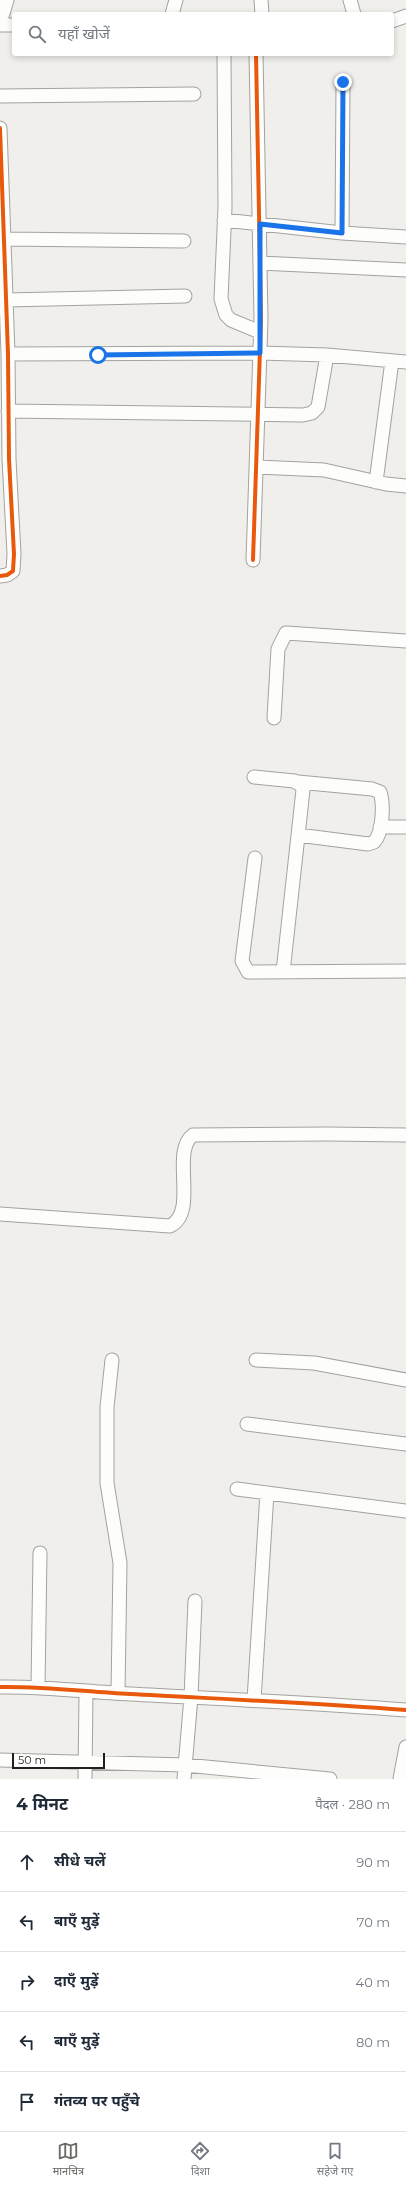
<!DOCTYPE html>
<html lang="hi">
<meta charset="utf-8">
<style>
:root{--surface:#fff;--page:#f6f6f7;--text:#1f2937;--muted:#747a83;--line:#e0e1e3;--accent:#686865}
body{margin:0;font-family:Montserrat,"Noto Sans Devanagari",sans-serif;background:var(--page);color:var(--text)}
.scale{position:absolute;left:12px;bottom:10px;width:93px;box-sizing:border-box;padding-left:4px;border:2px solid #1f1f1d;border-top:0;font-size:11px;line-height:14px;white-space:nowrap;color:#1f1f1d;-webkit-text-stroke:3px #fff;paint-order:stroke}
.stop{position:absolute;width:12px;height:12px;margin:-9px;border:3px solid #1a73e8;border-radius:50%;background:#fff}
.stop.end{background:#1a73e8;border-color:#fff;box-shadow:0 1px 4px #0008}
.list{margin:0;padding:0;list-style:none}
h2{display:flex;justify-content:space-between;align-items:center;height:52px;margin:0;padding:0 16px;font-size:17px}
h2 small{font-size:13px;font-weight:400;color:var(--muted)}
.list li{display:grid;grid-template-columns:26px 1fr auto;gap:12px;align-items:center;box-sizing:border-box;height:60px;padding:0 16px;border-top:1px solid var(--line)}
.list b{display:block;font-size:15px;white-space:nowrap}
.list em{font-size:13px;font-style:normal;color:var(--muted)}
.icon{flex:none;width:22px;height:22px;fill:none;stroke:currentColor;stroke-width:2;stroke-linecap:round;stroke-linejoin:round}
.map{position:relative;flex:none;width:406px;height:1779px;overflow:hidden}
.search{position:absolute;background:var(--surface);box-shadow:0 2px 6px #0003;left:12px;right:12px;top:12px;height:44px;display:flex;align-items:center;gap:10px;box-sizing:border-box;padding:0 14px;border-radius:4px;color:var(--muted);font-size:15px}
.sheet{height:352px;background:var(--surface)}
nav{display:flex;justify-content:space-around;align-items:center;box-sizing:border-box;height:56px;border-top:1px solid var(--line);background:var(--surface);font-size:11px;color:var(--muted)}
nav a{display:grid;justify-items:center;gap:2px}
nav .on{color:var(--accent)}
.map>svg:first-child{display:block}
.lines{fill:none;stroke-linecap:round;stroke-linejoin:round}
.minor-casing{stroke:#a3a29f;stroke-width:15}
.minor{stroke:#fdfdfc;stroke-width:13}
.cycleway-casing{stroke:#fff;stroke-width:6}
.cycleway{stroke:#e8590c;stroke-width:4}
.route{stroke:#1a73e8;stroke-width:5}
</style>
<div class="map">
<svg width="406" height="1779" viewBox="0 0 406 1779">
<rect width="100%" height="100%" fill="#f0efeb"/>
<g class="lines">
<defs>
<path id="minor" d="M261,0L262,14
M350,0L354,14
M172,14L176,0
M392,21L406,16
M0,23L7,0
M0,25H14
M224,54L225,207L221,299L226,315L231,320L260,332
M0,96L194,94
M0,128L8,354L9,459L14,554L13,571L7,575L0,576
M224,220L342,233L406,237
M342,233L343,82
M4,239L184,241
M260,263L406,270
M6,300L185,296
M8,354L260,353L327,355L406,362
M8,411L303,415L312,413L318,407L327,355
M257,467L324,470L386,484L406,486
M376,482L392,361
M253,560L261,319L256,54
M274,718L278,649L286,633L406,641
M254,777L294,781L301,785L303,790L283,972
M380,827H406
M298,835L368,844L374,842C383,833 384,804 380,792L372,789L298,782
M255,858L242,961L248,972L406,971
M0,1214L170,1226C199,1212 170,1152 193,1135L328,1134L406,1135
M112,1360L107,1407V1483L120,1563L118,1693
M256,1360L314,1363L406,1380
M247,1424L406,1444
M237,1489L406,1511
M0,1687C44,1686 87,1692 130,1694C222,1699 314,1703 406,1710
M38,1687L40,1553
M254,1700L267,1493
M0,1760L185,1765L330,1779
M85,1779L86,1692
M184,1779L191,1697L195,1601
M400,1779L406,1747"/>
</defs>
<use href="#minor" class="minor-casing"/>
<use href="#minor" class="minor"/>
<defs>
<path id="cycleway" d="M0,128L8,354L9,459L14,554L13,571L7,575L0,576
M253,560L261,319L256,54
M0,1687C44,1686 87,1692 130,1694C222,1699 314,1703 406,1710"/>
</defs>
<use href="#cycleway" class="cycleway-casing"/>
<use href="#cycleway" class="cycleway"/>
</g>
<g class="lines">
<path class="route" d="M98,355L260,353V224L342,233L343,82"/>
</g>
</svg>
<div class="scale">50 m</div>
<div class="stop" style="left:98px;top:355px"></div>
<div class="stop end" style="left:343px;top:82px"></div>
<div class="search"><svg class="icon" aria-label="search" viewBox="0 0 24 24"><circle cx="10" cy="10" r="6"/><path d="M15 15l6 6"/></svg>यहाँ खोजें</div>
</div>
<section class="sheet">
<h2>4 मिनट<small>पैदल · 280 m</small></h2>
<ul class="list">
<li><svg class="icon" aria-label="ahead" viewBox="0 0 24 24"><path d="M12 20V5M6 11l6-6 6 6"/></svg><div><b>सीधे चलें</b></div><em>90 m</em></li>
<li><svg class="icon" aria-label="left" viewBox="0 0 24 24"><path d="M17 20v-9H6M10 6l-5 5 5 5"/></svg><div><b>बाएँ मुड़ें</b></div><em>70 m</em></li>
<li><svg class="icon" aria-label="right" viewBox="0 0 24 24"><path d="M7 20v-9h11M14 6l5 5-5 5"/></svg><div><b>दाएँ मुड़ें</b></div><em>40 m</em></li>
<li><svg class="icon" aria-label="left" viewBox="0 0 24 24"><path d="M17 20v-9H6M10 6l-5 5 5 5"/></svg><div><b>बाएँ मुड़ें</b></div><em>80 m</em></li>
<li><svg class="icon" aria-label="arrive" viewBox="0 0 24 24"><path d="M6 21V4h12l-3 4 3 4H6"/></svg><div><b>गंतव्य पर पहुँचे</b></div></li>
</ul>
</section>
<nav>
<a class="on"><svg class="icon" aria-label="map" viewBox="0 0 24 24"><path d="M3 6l6-2 6 2 6-2v14l-6 2-6-2-6 2zM9 4v14M15 6v14"/></svg>मानचित्र</a>
<a><svg class="icon" aria-label="directions" viewBox="0 0 24 24"><path d="M12 3l9 9-9 9-9-9zM9 14v-3h6M13 9l2 2-2 2"/></svg>दिशा</a>
<a><svg class="icon" aria-label="saved" viewBox="0 0 24 24"><path d="M7 4h10v16l-5-4-5 4z"/></svg>सहेजे गए</a>
</nav>
